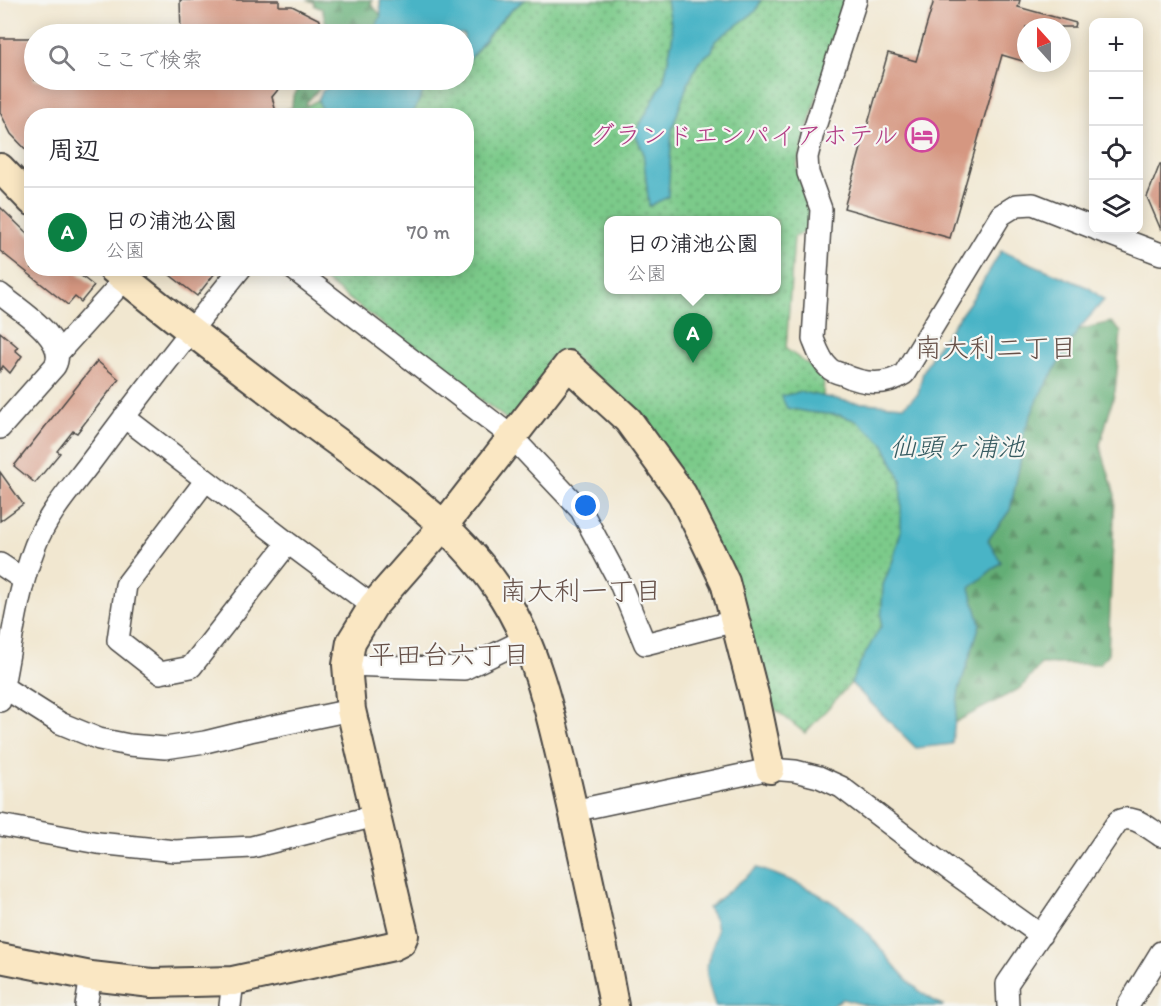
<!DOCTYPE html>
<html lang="ja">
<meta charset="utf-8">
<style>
:root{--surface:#fff;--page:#f7f7f7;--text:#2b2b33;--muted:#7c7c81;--line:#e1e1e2;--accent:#0b8043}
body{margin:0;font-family:Itim,"Klee One",sans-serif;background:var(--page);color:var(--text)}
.controls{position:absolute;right:18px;top:18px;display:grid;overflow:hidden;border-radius:12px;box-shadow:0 3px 15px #0003}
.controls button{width:54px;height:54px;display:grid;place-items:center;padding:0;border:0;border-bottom:2px solid var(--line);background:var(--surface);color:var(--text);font:30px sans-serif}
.compass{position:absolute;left:1017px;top:18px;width:54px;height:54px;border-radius:50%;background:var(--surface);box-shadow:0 3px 15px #0003;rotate:339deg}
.you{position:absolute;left:586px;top:506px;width:21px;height:21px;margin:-15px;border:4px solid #fff;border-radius:50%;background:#1a73e8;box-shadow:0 0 0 9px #1a73e833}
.badge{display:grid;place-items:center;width:39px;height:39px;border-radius:50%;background:var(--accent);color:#fff;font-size:20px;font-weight:700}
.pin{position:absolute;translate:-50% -50px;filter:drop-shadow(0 2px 3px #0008)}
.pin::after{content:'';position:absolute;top:32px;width:21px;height:18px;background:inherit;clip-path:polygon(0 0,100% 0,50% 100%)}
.popup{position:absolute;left:604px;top:216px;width:177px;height:78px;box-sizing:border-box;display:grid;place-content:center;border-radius:12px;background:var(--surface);filter:drop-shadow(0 2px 4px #0005);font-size:20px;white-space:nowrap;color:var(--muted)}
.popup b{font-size:22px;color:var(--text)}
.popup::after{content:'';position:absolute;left:50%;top:100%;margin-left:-12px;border:12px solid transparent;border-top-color:var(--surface)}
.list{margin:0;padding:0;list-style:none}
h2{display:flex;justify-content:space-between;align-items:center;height:78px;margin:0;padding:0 24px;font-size:26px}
h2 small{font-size:20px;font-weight:400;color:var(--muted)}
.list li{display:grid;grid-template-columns:39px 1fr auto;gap:18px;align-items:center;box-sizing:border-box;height:90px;padding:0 24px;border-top:2px solid var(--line)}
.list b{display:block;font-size:22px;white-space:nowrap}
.list p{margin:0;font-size:20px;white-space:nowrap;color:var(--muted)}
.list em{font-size:20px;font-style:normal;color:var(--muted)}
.icon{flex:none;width:33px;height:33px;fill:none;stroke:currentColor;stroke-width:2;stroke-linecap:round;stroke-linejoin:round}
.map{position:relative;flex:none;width:1161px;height:1006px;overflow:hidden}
.search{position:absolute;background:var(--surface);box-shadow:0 3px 15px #0003;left:24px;top:24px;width:450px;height:66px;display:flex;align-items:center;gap:15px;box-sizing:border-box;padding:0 21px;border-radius:33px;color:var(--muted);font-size:22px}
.panel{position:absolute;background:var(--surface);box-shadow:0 3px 15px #0003;left:24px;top:108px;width:450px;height:168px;border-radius:24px}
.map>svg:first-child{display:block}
.forest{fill:url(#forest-firs);stroke:#486c50;stroke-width:1.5}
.park{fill:url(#park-dots);stroke:#537a5a;stroke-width:1.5;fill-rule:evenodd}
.water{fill:#49b4c6;stroke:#3a7078;stroke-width:1.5}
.building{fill:#d59781}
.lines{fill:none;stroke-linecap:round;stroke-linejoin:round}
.street-casing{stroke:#494744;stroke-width:24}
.secondary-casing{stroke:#494744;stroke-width:32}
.street{stroke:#fff;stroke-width:21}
.secondary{stroke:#fae7c3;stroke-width:28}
.labels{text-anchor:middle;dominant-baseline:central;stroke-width:4.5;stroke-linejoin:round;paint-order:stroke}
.hotel-label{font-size:26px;fill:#b23c85;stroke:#f6f6f2;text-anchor:end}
.neighbourhood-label{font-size:27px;fill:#665149;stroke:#f6f6f2}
.water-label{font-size:27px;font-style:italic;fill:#365b61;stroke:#f6f6f2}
</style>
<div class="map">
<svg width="1161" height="1006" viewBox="0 0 1161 1006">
<defs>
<pattern id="forest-firs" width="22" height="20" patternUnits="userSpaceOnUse" patternTransform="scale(1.5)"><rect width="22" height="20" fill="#64ae76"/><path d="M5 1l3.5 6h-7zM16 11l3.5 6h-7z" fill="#538e61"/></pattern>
<pattern id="park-dots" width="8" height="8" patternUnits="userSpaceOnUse" patternTransform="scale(1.5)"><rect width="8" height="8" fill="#7bca8a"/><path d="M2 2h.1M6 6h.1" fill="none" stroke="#65a471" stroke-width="1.8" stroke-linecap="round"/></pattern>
</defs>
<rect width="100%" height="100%" fill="#f6f6f2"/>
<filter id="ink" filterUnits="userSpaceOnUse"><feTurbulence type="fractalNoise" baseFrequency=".0167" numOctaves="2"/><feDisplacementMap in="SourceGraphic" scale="12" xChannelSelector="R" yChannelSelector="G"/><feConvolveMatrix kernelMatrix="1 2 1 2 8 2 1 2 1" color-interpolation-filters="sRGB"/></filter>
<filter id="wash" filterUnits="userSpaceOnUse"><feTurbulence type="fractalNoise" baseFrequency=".008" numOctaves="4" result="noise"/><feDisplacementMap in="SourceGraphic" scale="24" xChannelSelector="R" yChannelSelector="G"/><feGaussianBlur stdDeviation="1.35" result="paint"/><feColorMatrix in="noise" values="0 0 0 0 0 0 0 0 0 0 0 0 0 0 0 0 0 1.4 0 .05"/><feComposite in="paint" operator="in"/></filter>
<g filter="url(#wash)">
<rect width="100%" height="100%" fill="#f1e7d0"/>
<path class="forest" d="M307,0H372L371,4L392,27L393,34H329L322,9L315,6L314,2Z
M305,80H327L306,103L314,115H282L281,111L292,108C292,96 294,92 304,85Z
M1111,322L1121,332L1115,391L1100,445L1115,495L1108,655L1099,664H1041L1021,688L954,723L959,690L980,624L970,588L1001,562L988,540L1010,510L1021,458L1023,434L1039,396L1078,330Z"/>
<path class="park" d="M525,0H667L673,35L664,80L635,134L643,151L649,205L668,197L672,129L686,88L699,61L712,51L715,41L756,11L761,0H844L797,166L813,227L794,237L786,349L824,376L823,397L801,392L808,412L839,415L857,421L872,432L883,443L901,480L902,504L901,531L893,560L883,585L881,626L851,683L805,733L767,703L631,410L567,351L509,421L310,269L466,268V116L412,115L427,84L446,80H464V67L495,27L516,6ZM609,220H777V290H609Z
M318,100L324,115H294L293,113Z"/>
<path class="water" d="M380,0H525C500,16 482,44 464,67V34H373L381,15Z
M667,0H761L756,11L715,41L712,51L699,61L686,88L672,129L668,197L649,206L643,151L635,134L664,80L673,35Z
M342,80H446L427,84L412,115H324L318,100L322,91Z
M1001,251L1089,288L1104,300L1078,330L1039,396L1023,434L1021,458L1010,510L988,540L1001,562L970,588L980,624L959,690L952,744L916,748L851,683L860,663L881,626L883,585L893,560L901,531V480L883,443L857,421L839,415L808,412L787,408L781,396L801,392L851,402L904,406L918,394L923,372L935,350L975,295Z
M757,868C794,880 831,896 858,923C890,955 902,986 944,1006H869L842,999L832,1006H715C712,994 706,981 707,968C709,942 727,935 708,908Z"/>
<g id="blocks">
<path class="building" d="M180,0H279V6H292L320,20L322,34H181Z
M934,0H1020L1018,7L1076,23L1075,27H1026V62L1002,55L950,238L844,208L888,53L916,61Z
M0,38H34V80H286L272,97L277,116H32V156L11,134L0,112Z
M1160,164H1161V230L1147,197Z
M0,207L32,238V268H71L94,286L81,302L75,297L68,305L0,251Z
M161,268H219L197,296Z
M0,332L18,347L15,350L22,356L10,373L3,366L0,371Z
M97,361L119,379L77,433L73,431L57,451L60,453L35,483L14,466Z
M0,472L23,504L0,521Z"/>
</g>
</g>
<g filter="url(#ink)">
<use href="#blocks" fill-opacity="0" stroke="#494744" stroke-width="1.5"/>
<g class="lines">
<defs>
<path id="street" d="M856,0L813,133L807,157L808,173L821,209L813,339C817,349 821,361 829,368C832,371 838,373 842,374C863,384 884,387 904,374L1001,215L1017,205L1033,204L1094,228
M1098,230L1161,254
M292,268L511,436L581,510L619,581L645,644L735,621
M0,294C18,309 69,339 55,366L0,428
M59,352L125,279
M124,417L288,543L373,606
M206,480L126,585L118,640L160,673L191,667L288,543
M0,564L24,580
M347,665L464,669L526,639
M0,685L60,723L99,739L129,745L165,748L205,742L250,731L351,710
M0,701C11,650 16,595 35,546C47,514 73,486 93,459C141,394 190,331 241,268
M573,811L770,769L795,771L819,777L841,787L950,870L1041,935
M0,825L98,843L175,851L252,847L375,816
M86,1006L91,976
M230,1006L233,981
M1008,1006L1007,984L1118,821C1133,813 1148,828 1161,836
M1128,1006L1161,952"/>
<path id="secondary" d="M0,168L32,201
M112,268C178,322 245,373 313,424C380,474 459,525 504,598C539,654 552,721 567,784C584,858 601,932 614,1006
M0,958L91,976L152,983L233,981L393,946L401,942L404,935L351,710L347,665L351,642L373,606L444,525L568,365L628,420L682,494L704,538L725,582L756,702L770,769"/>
</defs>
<use href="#street" class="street-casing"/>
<use href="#secondary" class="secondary-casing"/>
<use href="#street" class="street"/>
<use href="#secondary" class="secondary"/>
</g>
</g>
<defs>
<symbol id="hotel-ring" viewBox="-11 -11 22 22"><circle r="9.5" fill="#f6f6f2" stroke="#d1479c" stroke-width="1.5"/><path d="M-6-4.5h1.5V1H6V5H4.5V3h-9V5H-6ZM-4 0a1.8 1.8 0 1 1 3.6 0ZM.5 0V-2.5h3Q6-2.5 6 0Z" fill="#d1479c"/></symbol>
</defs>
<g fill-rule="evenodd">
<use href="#hotel-ring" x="903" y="116" width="38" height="38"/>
</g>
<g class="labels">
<g class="hotel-label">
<text x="899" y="135">グランドエンパイアホテル</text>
</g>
<g class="neighbourhood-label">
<text x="996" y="347">南大利二丁目</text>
<text x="581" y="590">南大利一丁目</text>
<text x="449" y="654">平田台六丁目</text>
</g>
<g class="water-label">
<text x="957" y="446">仙頭ヶ浦池</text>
</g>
</g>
</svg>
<div class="controls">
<button>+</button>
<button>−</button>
<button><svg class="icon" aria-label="locate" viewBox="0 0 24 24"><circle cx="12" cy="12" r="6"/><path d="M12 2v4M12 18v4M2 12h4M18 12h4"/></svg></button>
<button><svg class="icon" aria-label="layers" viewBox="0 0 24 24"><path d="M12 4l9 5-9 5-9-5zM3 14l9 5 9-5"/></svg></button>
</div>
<svg class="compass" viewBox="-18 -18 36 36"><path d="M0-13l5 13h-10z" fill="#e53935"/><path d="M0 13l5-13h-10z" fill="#7c7c81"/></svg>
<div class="you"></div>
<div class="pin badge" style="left:693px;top:363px">A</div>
<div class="popup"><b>日の浦池公園</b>公園</div>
<div class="search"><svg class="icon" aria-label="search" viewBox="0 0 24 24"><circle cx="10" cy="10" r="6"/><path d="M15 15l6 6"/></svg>ここで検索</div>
<section class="panel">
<h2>周辺<small></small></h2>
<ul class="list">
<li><span class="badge">A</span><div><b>日の浦池公園</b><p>公園</p></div><em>70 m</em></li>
</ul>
</section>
</div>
